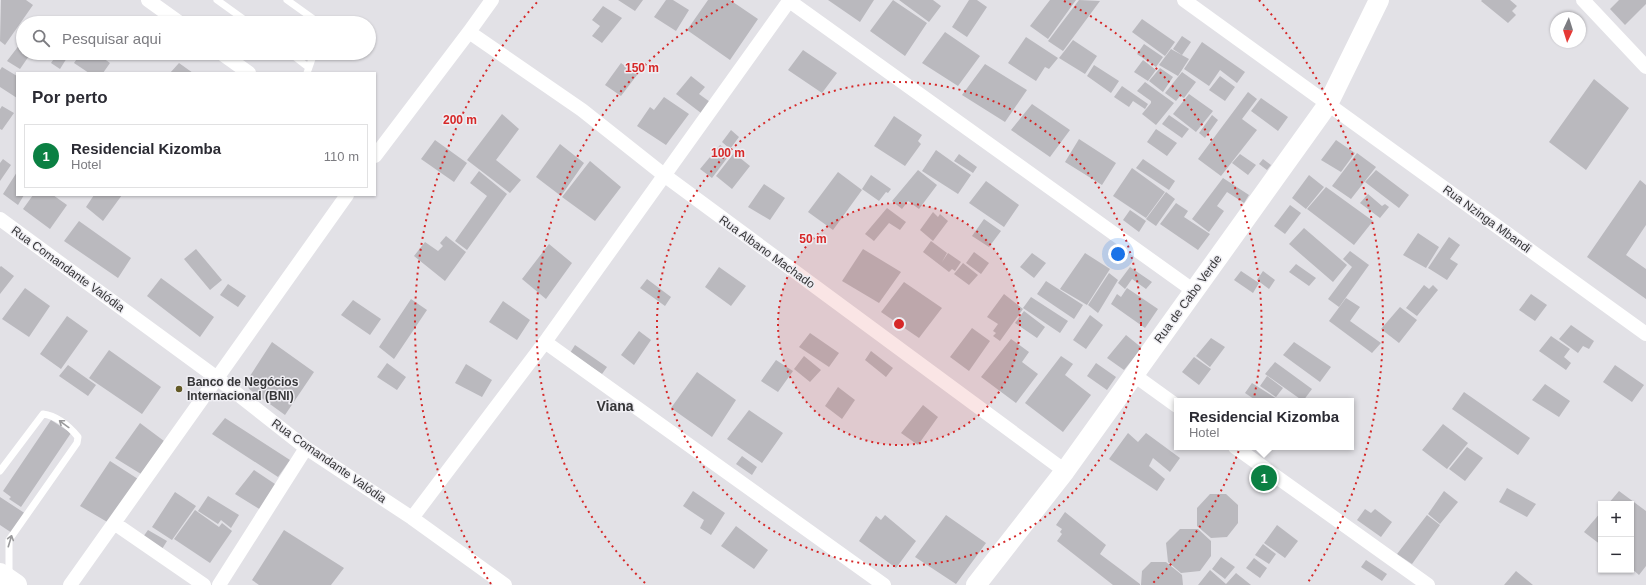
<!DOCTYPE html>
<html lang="pt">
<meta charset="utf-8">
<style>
:root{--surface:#fff;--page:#f7f7f7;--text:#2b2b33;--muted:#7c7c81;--line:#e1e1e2;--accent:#0b8043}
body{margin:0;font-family:Arial,sans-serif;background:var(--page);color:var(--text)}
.controls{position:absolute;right:12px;bottom:12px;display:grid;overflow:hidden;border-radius:0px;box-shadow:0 1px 3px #0004}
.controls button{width:36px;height:36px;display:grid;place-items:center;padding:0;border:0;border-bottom:1px solid var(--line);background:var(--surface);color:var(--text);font:20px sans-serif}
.compass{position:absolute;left:1550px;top:12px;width:36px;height:36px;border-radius:50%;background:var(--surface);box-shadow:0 1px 3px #0004;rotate:184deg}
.you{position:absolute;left:1118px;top:254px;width:14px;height:14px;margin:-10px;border:3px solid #fff;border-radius:50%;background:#1a73e8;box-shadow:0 0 0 6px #1a73e833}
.badge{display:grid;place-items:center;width:26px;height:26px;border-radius:50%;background:var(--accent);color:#fff;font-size:13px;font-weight:700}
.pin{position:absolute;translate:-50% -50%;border:2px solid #fff;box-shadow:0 1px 4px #0006}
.popup{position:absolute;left:1174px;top:398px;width:180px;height:52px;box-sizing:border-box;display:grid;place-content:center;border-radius:0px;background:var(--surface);filter:drop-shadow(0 1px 3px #0005);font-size:13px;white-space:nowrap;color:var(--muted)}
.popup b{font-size:15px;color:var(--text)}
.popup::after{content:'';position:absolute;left:50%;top:100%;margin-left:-8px;border:8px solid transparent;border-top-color:var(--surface)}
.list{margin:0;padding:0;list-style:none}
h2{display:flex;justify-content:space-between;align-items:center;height:52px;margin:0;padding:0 16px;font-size:17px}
h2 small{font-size:13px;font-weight:400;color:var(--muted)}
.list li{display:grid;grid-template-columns:26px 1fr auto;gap:12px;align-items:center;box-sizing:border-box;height:64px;margin:0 8px 8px;padding:0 8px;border:1px solid var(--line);border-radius:0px}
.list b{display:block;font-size:15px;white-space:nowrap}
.list p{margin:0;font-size:13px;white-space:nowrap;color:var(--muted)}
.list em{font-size:13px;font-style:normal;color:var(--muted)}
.icon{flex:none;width:22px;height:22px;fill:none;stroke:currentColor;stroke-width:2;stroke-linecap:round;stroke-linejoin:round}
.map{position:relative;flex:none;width:1646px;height:585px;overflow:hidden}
.search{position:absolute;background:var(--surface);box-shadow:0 1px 3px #0004;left:16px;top:16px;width:360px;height:44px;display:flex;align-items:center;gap:10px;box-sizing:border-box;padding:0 14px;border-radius:22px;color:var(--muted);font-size:15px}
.panel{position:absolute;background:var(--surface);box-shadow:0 1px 3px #0004;left:16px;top:72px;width:360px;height:124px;border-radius:0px}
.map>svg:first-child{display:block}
.building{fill:#bab9be}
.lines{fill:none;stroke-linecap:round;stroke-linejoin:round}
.service{stroke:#fff;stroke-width:7}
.minor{stroke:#fff;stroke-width:14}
.secondary{stroke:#fff;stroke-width:20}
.trunk{stroke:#fff;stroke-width:22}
.oneway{stroke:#9a9a9c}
.ring{fill:none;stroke:#d62828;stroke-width:2;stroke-dasharray:2 4}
.poi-dot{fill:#635a26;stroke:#efeef3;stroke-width:1.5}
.labels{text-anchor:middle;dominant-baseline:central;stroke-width:3;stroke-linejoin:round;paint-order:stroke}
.street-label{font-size:12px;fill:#363638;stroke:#efeef3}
.poi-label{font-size:12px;font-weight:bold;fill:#363638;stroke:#efeef3;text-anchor:start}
.quarter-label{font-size:14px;font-weight:bold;fill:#363638;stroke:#efeef3}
.centre{fill:#d62828;stroke:#efeef3;stroke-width:2}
.ring-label{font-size:12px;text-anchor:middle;font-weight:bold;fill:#d62828;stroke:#efeef3;stroke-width:3;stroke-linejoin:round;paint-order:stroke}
</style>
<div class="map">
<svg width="1646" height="585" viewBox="0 0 1646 585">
<rect width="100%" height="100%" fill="#e2e1e6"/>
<path class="building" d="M1,0H26L33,5L5,45L0,41Z
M618,0H643L635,11Z
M666,0H673L689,10L676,31L654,17Z
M708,0H730L758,19L730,60L687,30Z
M828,0H874L860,22Z
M893,0L927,23L905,56L870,31Z
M899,0H933L941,6L929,22Z
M969,0H977L987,7L967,37L952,27Z
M1050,0H1076L1048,39L1030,26Z
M1079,0L1100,1L1063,51L1048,41Z
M1482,0H1510L1517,6L1512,11L1516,15L1508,23L1481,1Z
M1619,0H1646V4L1625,25L1610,9Z
M603,6L622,18L602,43L592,36L600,26L592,20Z
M1142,19L1175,42L1165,56L1132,32Z
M945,32L980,56L958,86L922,63Z
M1182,36L1191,42L1182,55L1173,49Z
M1026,37L1058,58L1049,69L1045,67L1036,81L1008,63Z
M1073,40L1097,56L1085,74L1059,58Z
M1202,42L1245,72L1237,83L1220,70L1209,86L1184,69Z
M20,44L23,46V53H31L20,69L7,61Z
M1144,44L1163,57L1156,67L1137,54Z
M1171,49L1189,59L1178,76L1159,65Z
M803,50L837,73L822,93L788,70Z
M58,53H70L60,69L51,63Z
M81,53H96L110,63L103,73H89L74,63Z
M1143,60L1156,70L1148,81L1134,72Z
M179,63L193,73H170Z
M621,63L637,75L621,96L605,85Z
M985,64L1027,90L1005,122L962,95Z
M1094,65L1119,81L1111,93L1087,76Z
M2,67L17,76V98L0,87V70Z
M1160,68L1173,77L1163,92L1149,81Z
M1182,72L1196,82L1184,98L1180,96L1176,101L1165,93Z
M691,76L705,87L699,94L710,102L701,113L676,94Z
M1220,76L1235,87L1225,101L1209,90Z
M1594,79L1629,108L1586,170L1549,142Z
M1145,82L1174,103L1156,125L1142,114L1151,103V101L1137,91Z
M1122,86L1148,104L1145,109L1133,101L1129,107L1114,97Z
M1248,92L1257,99L1242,119L1257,130L1221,176L1198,159Z
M1189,94L1213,111L1196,132L1173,114Z
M664,97L689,114L666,145L637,126L650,107L654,110Z
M1261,98L1288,117L1278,131L1251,111Z
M1032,104L1070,130L1050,157L1011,130Z
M2,106L14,113L2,130L0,129V109Z
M502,114L519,129L496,160L521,180L510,193L467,160Z
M1169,115L1189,129L1182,138L1162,124Z
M1212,115L1218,120L1205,138L1199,133Z
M894,116L922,135L918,141L921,144L905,166L874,146Z
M1156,129L1177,143L1167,156L1147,142Z
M731,130L739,137L730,149L722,142Z
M1079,139L1116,163L1102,185L1065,162Z
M435,140L467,163L454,182L421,159Z
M1336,140L1355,153L1341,172L1321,160Z
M560,144L584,163L561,196L536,177Z
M720,145L731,153L712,178L700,169Z
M936,150L971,175L958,194L922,171Z
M734,153L750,166L732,189L716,176Z
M1357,153L1376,167L1351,199L1332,186Z
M959,154L977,167L973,173L954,161Z
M1240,154L1256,165L1248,175L1232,163Z
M3,159L11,165L0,181V163Z
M1143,159L1175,181L1169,190L1136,168Z
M1263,159L1271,165L1267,170L1259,164Z
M590,161L621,187L595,221L562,197Z
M1132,168L1165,192L1146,218L1113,196Z
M918,170L937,185L919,209L908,201L902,209L892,201Z
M1376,170L1409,195L1399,208L1365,182Z
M479,171L507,194L467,250L455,241L487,196L470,183Z
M17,172V195H24L18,205L3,194Z
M838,172L862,190L833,230L808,212Z
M871,175L891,189L888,193L886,192L879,201L862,189Z
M1309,175L1324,187L1306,209L1292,198Z
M1223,178L1249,195L1244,203L1227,192L1217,206L1224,211L1209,232L1192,219Z
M1640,180L1646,185V225L1626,255L1646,269V299L1587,257Z
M986,181L1019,205L1004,227L969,203Z
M764,184L785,198L770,220L748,207Z
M1326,187L1373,221L1354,245L1307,209Z
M1166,192L1175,199L1156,226L1146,219Z
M1368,194L1382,206L1385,204L1389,207L1380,218L1360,203Z
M33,195H53L67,205L50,229L23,209Z
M94,195H122L103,221L86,207Z
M1176,203L1188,211L1184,217L1210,234L1198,250L1160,224Z
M1290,205L1301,213L1285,234L1274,226Z
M887,208L906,222L900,230L889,223L874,241L865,234Z
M1130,210L1146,221L1139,232L1123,220Z
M933,212L938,217L940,214L948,221L933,241L920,230Z
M984,219L1001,231L989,247L972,236Z
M79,221L131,258L118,278L64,241Z
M1304,228L1347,265L1333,282L1289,244Z
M1418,233L1439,247L1426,268L1403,255Z
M446,236L466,252L445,281L414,256L425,242L438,251L443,246L440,243Z
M1449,237L1460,245L1450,259L1458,264L1447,280L1428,268Z
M931,241L947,253L942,262L948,253L961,262L955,271L952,269L949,272L923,252Z
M549,244L572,263L546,299L522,279Z
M196,249L222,280L210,290L184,259Z
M863,249L901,272L879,303L842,281Z
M1350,251L1369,265L1339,307L1328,299L1352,267L1343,259Z
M974,252L989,263L981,274L966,263Z
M1032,253L1046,263L1034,278L1020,267Z
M1085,253L1110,269L1087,305L1060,289Z
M963,263L978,275L969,285L954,274Z
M1296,264L1316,278L1309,286L1289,272Z
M1,266L14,276L0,294V267Z
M719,267L746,286L731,306L705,287Z
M1130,267L1152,282L1146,289L1132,279L1125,289L1118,283Z
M1241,271L1259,283L1253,293L1234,280Z
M1263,271L1275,280L1269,289L1257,280Z
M1109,273L1118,280L1098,313L1088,305Z
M161,278L214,317L200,337L147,296Z
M647,279L671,297L665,306L640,288Z
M1046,281L1083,305L1074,319L1037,294Z
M904,282L942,308L919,338L881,312Z
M228,284L246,296L238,307L220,295Z
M1424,285L1429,289L1433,285L1438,290L1417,316L1406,308Z
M25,288L50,306L29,337L2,319Z
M1127,288L1158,309L1145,328L1111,304L1117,294L1121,297Z
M1004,294L1023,309L1000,341L993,336L996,333L993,331L998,324L987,317Z
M1531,294L1547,305L1535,321L1519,310Z
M1031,297L1068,321L1060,333L1023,308Z
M1346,298L1360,307L1350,321L1381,343L1372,353L1329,321Z
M411,299L427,310L394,359L379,347Z
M353,300L381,319L370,335L341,315Z
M503,301L530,320L517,340L489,322Z
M1400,307L1417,320L1399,343L1381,329Z
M1024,311L1045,327L1037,338L1015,323Z
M1090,315L1103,325L1086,349L1073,340Z
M67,316L88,331L61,369L40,354Z
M1571,325L1594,341L1589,349L1583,346L1578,353L1559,339Z
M972,328L990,341L969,371L950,357Z
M639,331L651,340L634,365L621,355Z
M810,333L839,353L829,367L799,347Z
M1126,335L1142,348L1124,370L1107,358Z
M1551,336L1570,349L1564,357L1571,363L1566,370L1539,351Z
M1211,338L1225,347L1210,367L1196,356Z
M1011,339L1029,352L1022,362L1038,374L1016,403L981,377Z
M272,342L314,372L285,415L249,389L248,384L250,376Z
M1294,342L1331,367L1320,382L1283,355Z
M575,345L607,367L602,374L570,353Z
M109,350L161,387L142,414L89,378Z
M871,351L893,368L886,377L865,360Z
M804,356L821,370L810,382L794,369Z
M1061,356L1073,364L1065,375L1091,395L1063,432L1025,403Z
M1194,357L1211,369L1199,385L1182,372Z
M776,360L793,371L778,392L761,381Z
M1275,362L1312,389L1303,401L1265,374Z
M387,363L406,377L397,390L377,377Z
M1096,363L1116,377L1107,390L1087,376Z
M466,364L492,380L482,397L455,383Z
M68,365L96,385L88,396L59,376Z
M1615,365L1644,385L1632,402L1603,382Z
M697,372L736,400L712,437L671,408Z
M1267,376L1283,388L1276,397L1260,386Z
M1252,383L1280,401H1257L1245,393Z
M1545,384L1570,401L1559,417L1532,400Z
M838,387L855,400L842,419L825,406Z
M1464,392L1530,438L1518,455L1452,409Z
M923,405L938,417L918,445L901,433Z
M749,410L783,433L762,463L727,439Z
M225,418L290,460L278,477L212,434Z
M51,420L71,433L21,507L9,499L11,497L3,491Z
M140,423L164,441L141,474L115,458Z
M1443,424L1468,443L1447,469L1422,450Z
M1128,433L1138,442L1146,433L1180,458L1170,472L1153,458L1149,466L1165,479L1157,491L1109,459Z
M1467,447L1483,458L1465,481L1449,469Z
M742,456L757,467L752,475L736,464Z
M110,461L138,479L109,523L80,506Z
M254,470L278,486L261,510L235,494Z
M1507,488L1536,504L1527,517L1499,502Z
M693,491L725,513L711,535L700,528L704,520L683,506Z
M1444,491L1458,502L1440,524L1428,514Z
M1619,491L1646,511V566L1639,575L1631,568V504H1608Z
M175,492L196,506L172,540L152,527Z
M1210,494H1226L1238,505V523L1227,537L1211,538L1197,526V508Z
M208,496L239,515L231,528L221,520L218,524L198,511Z
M0,497L26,514L12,533L0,525Z
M1365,509L1371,513L1375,509L1392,522L1381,537L1357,520Z
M195,510L219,527L222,523L232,531L210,563L174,539Z
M1065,512L1106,545L1100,554L1140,584V585H1113L1057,541L1062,534L1060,532L1062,529L1056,525Z
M1601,512V545L1584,532Z
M885,515L916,541L896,568L859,541L876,516L881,520Z
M946,515L986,543L956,584L915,557Z
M1427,515L1440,525L1412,564L1397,554Z
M1277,525L1298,541L1285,558L1264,543Z
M736,526L768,550L754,569L721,546Z
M1180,529H1198L1211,541V556L1200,571L1181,573L1168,562L1166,543Z
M148,530L167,541L162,549L143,537Z
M284,530L344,568L331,585H259L252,580Z
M1263,544L1276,554L1269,564L1255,555Z
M1221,557L1235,567L1225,579L1212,569Z
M1254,558L1267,568L1260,578L1246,568Z
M1366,560L1387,574L1382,581L1361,567Z
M1151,562H1166L1182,575L1183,585H1141L1142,571Z
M1210,570L1226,584L1236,573L1251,585H1198Z
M1516,571L1533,585H1504Z"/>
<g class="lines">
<path class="service" d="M217,0L249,23
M287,0L315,20L316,23
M290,53L308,67
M307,73L314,53
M0,471L43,414C57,416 69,426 78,437L77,443L9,540V576"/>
<path class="minor" d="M148,0L180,23
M788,0L1194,291
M1184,0L1646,334
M1583,0L1646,67
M469,32L582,110L664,175L1065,471
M221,53L249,73
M375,156L469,32L492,0
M0,219L217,378L306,448L412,518L505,585
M545,342L884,585
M1134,375L1177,406
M1235,447L1428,585
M412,518L545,342L789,1
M114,523L204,585
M70,585L347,195
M219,585L306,448"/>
<path class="secondary" d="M976,585L1065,471L1328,104L1379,0"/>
<path class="trunk" d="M0,574L16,585"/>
</g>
<defs><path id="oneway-shaft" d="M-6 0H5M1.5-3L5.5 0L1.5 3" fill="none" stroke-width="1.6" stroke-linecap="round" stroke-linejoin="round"/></defs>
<g class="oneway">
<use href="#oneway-shaft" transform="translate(64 424) rotate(-144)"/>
<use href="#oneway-shaft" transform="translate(10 541) rotate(-73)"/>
</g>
<circle cx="899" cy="324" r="121" fill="#d62828" fill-opacity=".12"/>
<g class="ring">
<circle cx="899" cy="324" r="121"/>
<circle cx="899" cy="324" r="242"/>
<path d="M645 583A363 363 0 0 1 734 1M1064 1A363 363 0 0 1 1153 583"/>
<path d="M491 584A484 484 0 0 1 539 0M1259 0A484 484 0 0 1 1307 584"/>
</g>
<circle class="poi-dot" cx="179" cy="389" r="4"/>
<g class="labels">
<g class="street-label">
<text transform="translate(1487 219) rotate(36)">Rua Nzinga Mbandi</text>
<text transform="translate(767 252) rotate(36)">Rua Albano Machado</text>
<text transform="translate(68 269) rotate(36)">Rua Comandante Valódia</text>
<text transform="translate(1188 299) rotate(-54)">Rua de Cabo Verde</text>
<text transform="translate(329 461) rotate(35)">Rua Comandante Valódia</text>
</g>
<g class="poi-label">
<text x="187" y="382">Banco de Negócios<tspan x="187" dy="14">Internacional (BNI)</tspan></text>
</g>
<g class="quarter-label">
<text x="615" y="406">Viana</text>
</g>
</g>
<circle cx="899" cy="324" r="6" class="centre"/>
<g class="ring-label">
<text x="642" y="72">150 m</text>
<text x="460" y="124">200 m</text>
<text x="728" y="157">100 m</text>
<text x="813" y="243">50 m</text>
</g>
</svg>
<div class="controls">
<button>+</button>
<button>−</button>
</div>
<svg class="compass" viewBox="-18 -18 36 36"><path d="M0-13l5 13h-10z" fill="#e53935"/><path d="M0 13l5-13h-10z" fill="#7c7c81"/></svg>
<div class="you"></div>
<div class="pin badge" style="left:1264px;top:478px">1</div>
<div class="popup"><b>Residencial Kizomba</b>Hotel</div>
<div class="search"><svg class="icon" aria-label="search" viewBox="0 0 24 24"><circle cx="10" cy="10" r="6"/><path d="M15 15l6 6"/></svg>Pesquisar aqui</div>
<section class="panel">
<h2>Por perto<small></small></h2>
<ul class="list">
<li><span class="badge">1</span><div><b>Residencial Kizomba</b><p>Hotel</p></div><em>110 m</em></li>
</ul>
</section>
</div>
